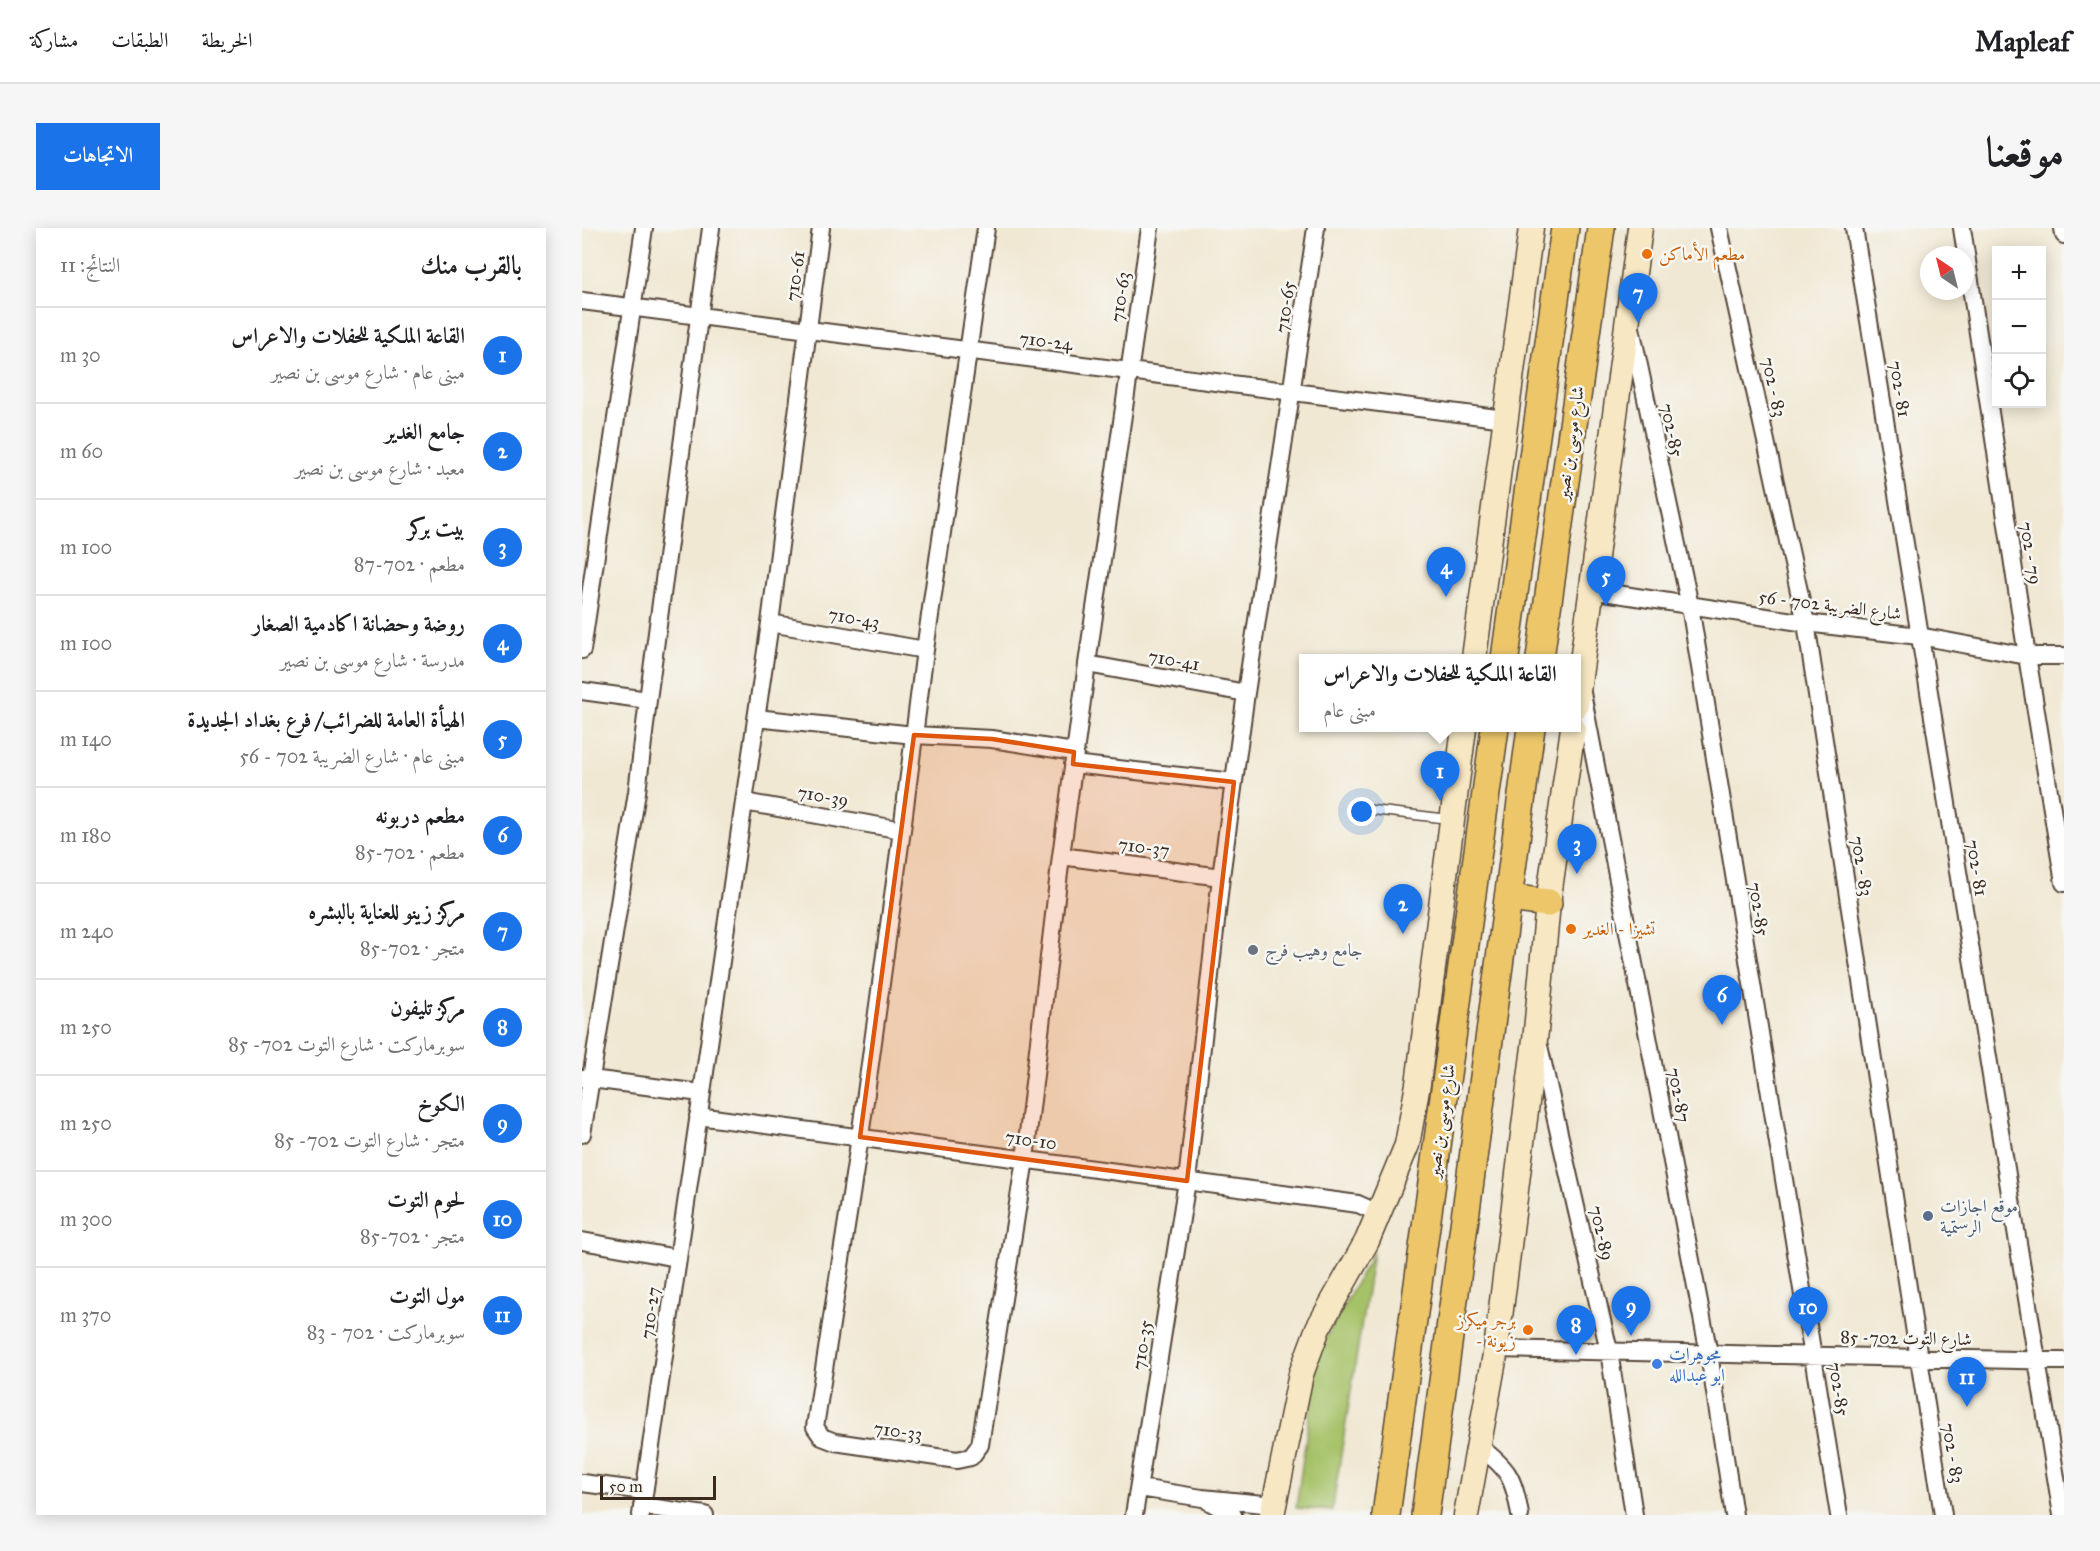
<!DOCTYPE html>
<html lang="ar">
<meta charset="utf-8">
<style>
:root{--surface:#fff;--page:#f6f6f6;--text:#202124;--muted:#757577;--line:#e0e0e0;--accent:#1a73e8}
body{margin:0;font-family:"IM FELL Great Primer",Amiri,serif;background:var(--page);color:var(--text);direction:rtl}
.controls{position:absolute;right:18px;top:18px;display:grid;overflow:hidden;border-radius:0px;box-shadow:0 3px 15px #0003}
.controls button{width:54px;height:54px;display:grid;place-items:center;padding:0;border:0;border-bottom:2px solid var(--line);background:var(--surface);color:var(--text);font:30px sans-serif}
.compass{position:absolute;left:1338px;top:18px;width:54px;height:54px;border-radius:50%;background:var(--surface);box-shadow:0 3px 15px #0003;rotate:325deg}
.scale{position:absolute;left:18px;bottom:15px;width:116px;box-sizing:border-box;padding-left:6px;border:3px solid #3b2a1e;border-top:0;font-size:16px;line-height:21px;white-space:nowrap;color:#3b2a1e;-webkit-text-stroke:4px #f6f6f2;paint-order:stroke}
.you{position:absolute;left:780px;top:584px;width:21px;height:21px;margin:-15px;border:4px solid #fff;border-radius:50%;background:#1a73e8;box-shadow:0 0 0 9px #1a73e833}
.badge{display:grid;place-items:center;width:39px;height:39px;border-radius:50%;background:var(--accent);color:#fff;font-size:20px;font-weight:700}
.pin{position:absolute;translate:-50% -50px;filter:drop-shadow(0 2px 3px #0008)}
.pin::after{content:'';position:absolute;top:32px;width:21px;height:18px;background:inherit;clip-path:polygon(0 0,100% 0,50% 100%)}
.popup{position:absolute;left:717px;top:426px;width:282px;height:78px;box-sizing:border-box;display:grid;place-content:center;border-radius:0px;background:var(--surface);filter:drop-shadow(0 2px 4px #0005);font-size:20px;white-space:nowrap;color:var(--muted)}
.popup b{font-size:22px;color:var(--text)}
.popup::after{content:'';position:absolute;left:50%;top:100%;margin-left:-12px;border:12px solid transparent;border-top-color:var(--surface)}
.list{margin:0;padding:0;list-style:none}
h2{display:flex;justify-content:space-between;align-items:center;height:78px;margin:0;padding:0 24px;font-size:26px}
h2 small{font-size:20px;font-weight:400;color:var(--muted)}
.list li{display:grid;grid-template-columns:39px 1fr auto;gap:18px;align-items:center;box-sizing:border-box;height:96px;padding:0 24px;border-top:2px solid var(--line)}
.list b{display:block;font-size:22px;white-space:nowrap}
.list p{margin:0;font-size:20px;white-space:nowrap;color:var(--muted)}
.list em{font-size:20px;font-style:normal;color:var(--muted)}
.icon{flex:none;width:33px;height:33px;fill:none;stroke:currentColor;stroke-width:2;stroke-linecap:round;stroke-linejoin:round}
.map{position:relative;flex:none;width:1482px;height:1287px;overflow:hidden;direction:ltr;border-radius:0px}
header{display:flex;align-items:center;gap:36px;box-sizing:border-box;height:84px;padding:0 30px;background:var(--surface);border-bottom:2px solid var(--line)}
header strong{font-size:28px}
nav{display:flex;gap:33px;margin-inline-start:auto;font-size:21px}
.intro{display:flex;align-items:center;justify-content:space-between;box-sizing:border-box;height:144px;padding:0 36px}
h1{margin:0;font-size:42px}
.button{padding:15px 27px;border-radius:0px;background:var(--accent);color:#fff;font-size:21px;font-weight:700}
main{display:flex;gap:36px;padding:0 36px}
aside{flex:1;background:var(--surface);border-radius:0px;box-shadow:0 3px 15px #0003}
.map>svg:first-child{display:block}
.green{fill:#a6c268;stroke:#707643;stroke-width:1.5}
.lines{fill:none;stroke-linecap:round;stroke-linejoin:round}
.lane-casing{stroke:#564639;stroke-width:11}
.street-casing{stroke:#564639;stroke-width:20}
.secondary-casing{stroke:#564639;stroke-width:27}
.primary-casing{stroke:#564639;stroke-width:30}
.lane{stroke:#fff;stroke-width:8}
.street{stroke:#fff;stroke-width:16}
.secondary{stroke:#f7e8c3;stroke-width:24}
.primary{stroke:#ecc669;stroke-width:27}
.marked{fill:#df570d;fill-opacity:0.2;stroke:#df570d;stroke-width:4.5;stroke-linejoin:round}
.food-dot{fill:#e8710a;stroke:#f6f6f2;stroke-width:2}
.worship-dot{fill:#6b7280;stroke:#f6f6f2;stroke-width:2}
.service-dot{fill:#5c6f8a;stroke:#f6f6f2;stroke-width:2}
.shop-dot{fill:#3f7fe0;stroke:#f6f6f2;stroke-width:2}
.labels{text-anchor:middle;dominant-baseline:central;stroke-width:5;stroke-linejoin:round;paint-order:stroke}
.food-label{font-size:18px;fill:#c56008;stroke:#f6f6f2;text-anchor:start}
.street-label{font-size:18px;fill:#3b2a1e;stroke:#f6f6f2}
.worship-label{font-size:18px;fill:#5b616d;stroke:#f6f6f2;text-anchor:start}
.service-label{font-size:18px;fill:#4e5e75;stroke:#f6f6f2;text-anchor:start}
.shop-label{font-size:18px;fill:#366cbe;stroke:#f6f6f2;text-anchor:start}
</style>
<header>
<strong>Mapleaf</strong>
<nav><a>الخريطة</a><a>الطبقات</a><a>مشاركة</a></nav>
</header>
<div class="intro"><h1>موقعنا</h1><a class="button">الاتجاهات</a></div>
<main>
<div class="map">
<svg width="1482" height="1287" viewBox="0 0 1482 1287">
<rect width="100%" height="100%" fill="#f6f6f2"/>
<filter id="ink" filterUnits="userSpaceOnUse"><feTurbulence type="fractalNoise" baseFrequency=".0167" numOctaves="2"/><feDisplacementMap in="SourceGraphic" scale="12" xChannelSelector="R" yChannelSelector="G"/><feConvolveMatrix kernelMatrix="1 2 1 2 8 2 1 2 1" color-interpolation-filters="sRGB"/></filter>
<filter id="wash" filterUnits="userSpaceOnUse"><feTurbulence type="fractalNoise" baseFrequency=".008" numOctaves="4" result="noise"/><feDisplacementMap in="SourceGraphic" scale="24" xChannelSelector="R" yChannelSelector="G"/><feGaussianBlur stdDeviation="1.35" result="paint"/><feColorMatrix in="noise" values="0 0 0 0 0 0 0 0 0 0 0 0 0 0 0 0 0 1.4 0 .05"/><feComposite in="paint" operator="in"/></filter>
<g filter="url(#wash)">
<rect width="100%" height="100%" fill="#f1e8d3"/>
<path class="green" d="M791,1024L750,1283L714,1280L736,1125Z"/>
</g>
<g filter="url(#ink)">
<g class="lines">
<defs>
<path id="lane" d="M782,581L867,591"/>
<path id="street" d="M239,0L188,395L343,422L404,0
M568,0L505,436L664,465L734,0
M1137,0L1224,395L1361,1287
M1272,0L1480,1287
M1380,0L1445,428L1482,655
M1481,0L1482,7
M0,73L923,191
M1049,100L1108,378L1257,1287
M1009,362L1224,395L1337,408L1445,428H1482
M0,422L62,0
M0,463L66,472L55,564L0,906
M1000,465L1127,1126L1152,1287
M66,472L129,0
M174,490L332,507L410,511L492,524
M491,536L652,554
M162,574L188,395
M320,602L343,422
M479,628L505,436
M639,649L664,465
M957,818L1027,1123L1052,1287
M1,850L119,865
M116,888L776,976L796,985
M0,1013L95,1030
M914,1121L1482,1133
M895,1217C926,1240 932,1249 938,1287
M0,1255L62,1263
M558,1260L620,1270L692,1277
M626,1273L651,1287
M60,1278L123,1287
M59,1287L162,574L320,602L278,909L233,1199L240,1209L253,1214L375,1232L389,1229L398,1217L443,931L479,628L639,649L605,953L552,1287"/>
<path id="secondary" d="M892,430L949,0
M994,478L1058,0
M690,1287L719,1146L736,1100L785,1013L825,917L836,856L882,500
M884,1287L914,1121L954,803L966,675L991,500"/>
<path id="primary" d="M923,430L983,0
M958,430L1019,0
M927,670L966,675
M804,1287L913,500
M843,1287L949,500"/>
</defs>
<use href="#lane" class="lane-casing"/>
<use href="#street" class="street-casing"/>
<use href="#secondary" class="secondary-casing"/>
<use href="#primary" class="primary-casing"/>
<use href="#lane" class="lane"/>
<use href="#street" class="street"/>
<use href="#secondary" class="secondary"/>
<use href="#primary" class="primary"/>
</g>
</g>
<path class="marked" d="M332,507L410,511L492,524L491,536L652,554L605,953L278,909Z"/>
<g class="food-dot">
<circle cx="1065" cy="26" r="6"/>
<circle cx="989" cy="701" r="6"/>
<circle cx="946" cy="1102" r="6"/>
</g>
<circle class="worship-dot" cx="671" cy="722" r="6"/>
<circle class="service-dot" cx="1346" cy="988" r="6"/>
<circle class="shop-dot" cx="1075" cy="1136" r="6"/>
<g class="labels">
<g class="food-label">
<text x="1077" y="26">مطعم الأماكن</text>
<text x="1001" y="701">تشيزا - الغدير</text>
<text x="934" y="1092" text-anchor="end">برجر ميكرز<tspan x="934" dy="21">- زيونة</tspan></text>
</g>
<g class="street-label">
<text transform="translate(213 48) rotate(-82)">710-61</text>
<text transform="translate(538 69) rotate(-82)">710-63</text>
<text transform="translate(703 79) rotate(-82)">710-65</text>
<text transform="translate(464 113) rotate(7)">710-24</text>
<text transform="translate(1192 159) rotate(78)">702 - 83</text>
<text transform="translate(1318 161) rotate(81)">702- 81</text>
<text transform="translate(1090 202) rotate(78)">702-85</text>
<text transform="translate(988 215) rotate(-82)">شارع موسى بن نصير</text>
<text transform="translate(1449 325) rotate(81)">702 - 79</text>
<text transform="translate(1248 377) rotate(7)">شارع الضريبة 702 - 56</text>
<text transform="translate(272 390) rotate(10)">710-43</text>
<text transform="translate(592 432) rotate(10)">710-41</text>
<text transform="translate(241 568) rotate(10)">710-39</text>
<text transform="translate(562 619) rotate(7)">710-37</text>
<text transform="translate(1280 638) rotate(81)">702 - 83</text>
<text transform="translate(1395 640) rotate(81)">702- 81</text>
<text transform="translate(1177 681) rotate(81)">702-85</text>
<text transform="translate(1097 867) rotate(79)">702-87</text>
<text transform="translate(859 893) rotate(-82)">شارع موسى بن نصير</text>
<text transform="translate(449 912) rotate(8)">710-10</text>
<text transform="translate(1020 1005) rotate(77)">702-89</text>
<text transform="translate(68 1085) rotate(-82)">710-27</text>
<text transform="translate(1324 1110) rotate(1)">شارع التوت 702- 85</text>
<text transform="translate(560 1117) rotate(-81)">710-35</text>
<text transform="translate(1257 1161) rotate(81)">702-85</text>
<text transform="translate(316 1203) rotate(8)">710-33</text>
<text transform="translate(1371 1225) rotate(81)">702 - 83</text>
</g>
<g class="worship-label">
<text x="683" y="722">جامع وهيب فرج</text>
</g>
<g class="service-label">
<text x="1358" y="978">موقع اجازات<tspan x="1358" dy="21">الرستمية</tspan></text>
</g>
<g class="shop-label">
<text x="1087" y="1126">مجوهرات<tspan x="1087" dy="21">ابو عبدالله</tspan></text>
</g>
</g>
</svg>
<div class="controls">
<button>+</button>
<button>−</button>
<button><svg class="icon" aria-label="locate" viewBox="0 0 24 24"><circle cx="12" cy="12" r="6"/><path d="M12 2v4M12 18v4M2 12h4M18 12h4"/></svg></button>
</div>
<svg class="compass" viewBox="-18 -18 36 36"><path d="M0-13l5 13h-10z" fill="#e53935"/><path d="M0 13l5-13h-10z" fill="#757577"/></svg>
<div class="scale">50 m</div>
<div class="you"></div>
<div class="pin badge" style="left:858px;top:573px">1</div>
<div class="popup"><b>القاعة الملكية للحفلات والاعراس</b>مبنى عام</div>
<div class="pin badge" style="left:821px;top:706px">2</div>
<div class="pin badge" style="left:995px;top:646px">3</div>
<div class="pin badge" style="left:864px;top:369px">4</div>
<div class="pin badge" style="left:1024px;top:378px">5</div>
<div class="pin badge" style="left:1140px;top:797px">6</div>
<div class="pin badge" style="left:1056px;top:95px">7</div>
<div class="pin badge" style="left:994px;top:1127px">8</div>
<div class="pin badge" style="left:1049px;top:1108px">9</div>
<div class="pin badge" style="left:1226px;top:1109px">10</div>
<div class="pin badge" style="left:1385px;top:1179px">11</div>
</div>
<aside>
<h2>بالقرب منك<small>النتائج: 11</small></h2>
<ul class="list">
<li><span class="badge">1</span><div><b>القاعة الملكية للحفلات والاعراس</b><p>مبنى عام · شارع موسى بن نصير</p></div><em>30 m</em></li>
<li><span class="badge">2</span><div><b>جامع الغدير</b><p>معبد · شارع موسى بن نصير</p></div><em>60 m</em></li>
<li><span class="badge">3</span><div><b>بيت بركر</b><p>مطعم · 702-87</p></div><em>100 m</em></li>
<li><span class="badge">4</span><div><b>روضة وحضانة اكادمية الصغار</b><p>مدرسة · شارع موسى بن نصير</p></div><em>100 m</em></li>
<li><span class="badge">5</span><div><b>الهيأة العامة للضرائب/ فرع بغداد الجديدة</b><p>مبنى عام · شارع الضريبة 702 - 56</p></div><em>140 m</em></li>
<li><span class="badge">6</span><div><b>مطعم دربونه</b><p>مطعم · 702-85</p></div><em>180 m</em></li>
<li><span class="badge">7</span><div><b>مركز زينو للعناية بالبشره</b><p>متجر · 702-85</p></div><em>240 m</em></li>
<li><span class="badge">8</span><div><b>مركز تليفون</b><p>سوبرماركت · شارع التوت 702- 85</p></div><em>250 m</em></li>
<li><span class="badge">9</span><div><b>الكوخ</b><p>متجر · شارع التوت 702- 85</p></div><em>250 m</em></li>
<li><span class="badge">10</span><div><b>لحوم التوت</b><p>متجر · 702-85</p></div><em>300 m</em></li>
<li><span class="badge">11</span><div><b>مول التوت</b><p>سوبرماركت · 702 - 83</p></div><em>370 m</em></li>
</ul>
</aside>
</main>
